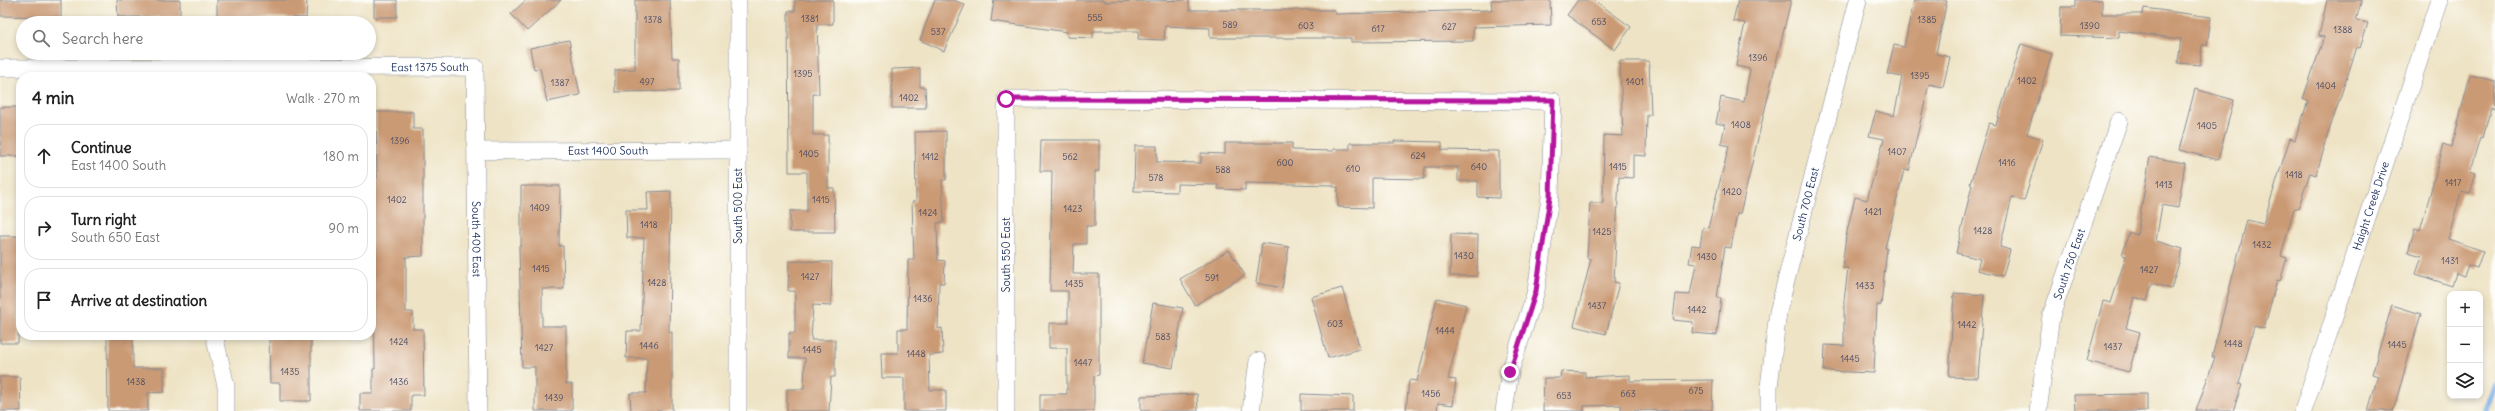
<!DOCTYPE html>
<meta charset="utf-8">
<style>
:root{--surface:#fff;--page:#f6f6f6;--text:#222;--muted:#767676;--line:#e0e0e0}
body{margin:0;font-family:Delius,sans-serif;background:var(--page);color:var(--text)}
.controls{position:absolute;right:12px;bottom:12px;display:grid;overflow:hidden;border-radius:8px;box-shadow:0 2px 6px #0003}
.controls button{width:36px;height:36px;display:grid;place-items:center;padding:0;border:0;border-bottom:1px solid var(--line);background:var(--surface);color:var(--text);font:20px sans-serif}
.stop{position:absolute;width:12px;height:12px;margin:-9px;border:3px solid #b5179e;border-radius:50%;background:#fff}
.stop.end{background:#b5179e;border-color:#fff;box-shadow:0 1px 4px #0008}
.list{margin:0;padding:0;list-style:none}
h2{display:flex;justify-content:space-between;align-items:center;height:52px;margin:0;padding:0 16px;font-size:17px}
h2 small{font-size:13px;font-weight:400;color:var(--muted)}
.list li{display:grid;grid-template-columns:26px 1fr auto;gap:12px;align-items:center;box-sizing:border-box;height:64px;margin:0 8px 8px;padding:0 8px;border:1px solid var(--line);border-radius:16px}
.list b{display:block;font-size:15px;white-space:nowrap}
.list p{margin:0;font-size:13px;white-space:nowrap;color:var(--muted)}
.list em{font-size:13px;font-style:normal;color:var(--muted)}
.icon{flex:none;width:22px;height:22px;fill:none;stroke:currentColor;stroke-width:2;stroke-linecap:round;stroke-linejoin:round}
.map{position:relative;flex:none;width:2495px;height:411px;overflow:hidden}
.search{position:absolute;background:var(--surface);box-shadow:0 2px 6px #0003;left:16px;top:16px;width:360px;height:44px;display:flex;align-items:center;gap:10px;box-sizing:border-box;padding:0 14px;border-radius:22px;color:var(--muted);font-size:15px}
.panel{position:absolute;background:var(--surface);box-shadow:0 2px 6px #0003;left:16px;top:72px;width:360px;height:268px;border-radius:16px}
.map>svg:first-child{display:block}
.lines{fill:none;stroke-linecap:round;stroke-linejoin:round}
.stream{stroke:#78abe5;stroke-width:6}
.building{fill:#ca9a75}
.minor-casing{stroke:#848992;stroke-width:18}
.minor{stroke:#fff;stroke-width:17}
.route{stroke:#b5179e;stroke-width:5}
.labels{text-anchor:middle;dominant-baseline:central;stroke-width:3.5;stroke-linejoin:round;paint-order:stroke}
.number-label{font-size:9px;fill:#474a64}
.street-label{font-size:11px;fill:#1b2f5e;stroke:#fdfcf7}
</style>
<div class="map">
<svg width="2495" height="411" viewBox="0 0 2495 411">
<rect width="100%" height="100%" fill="#fdfcf7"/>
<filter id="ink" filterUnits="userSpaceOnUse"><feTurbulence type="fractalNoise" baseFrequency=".025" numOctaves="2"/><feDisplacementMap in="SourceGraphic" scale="8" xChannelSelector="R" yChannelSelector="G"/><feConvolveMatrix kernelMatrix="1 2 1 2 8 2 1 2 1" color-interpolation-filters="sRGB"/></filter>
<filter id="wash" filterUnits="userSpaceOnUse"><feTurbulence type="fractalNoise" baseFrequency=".012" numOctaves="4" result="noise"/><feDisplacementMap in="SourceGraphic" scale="16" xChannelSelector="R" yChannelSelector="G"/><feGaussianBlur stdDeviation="0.9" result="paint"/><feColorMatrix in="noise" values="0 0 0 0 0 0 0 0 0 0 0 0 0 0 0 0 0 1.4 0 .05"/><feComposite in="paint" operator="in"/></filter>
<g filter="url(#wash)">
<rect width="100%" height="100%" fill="#eee3c5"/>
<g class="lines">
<path class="stream" d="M2485,411L2495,384"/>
</g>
<g id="blocks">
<path class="building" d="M0,0H61V17L0,16Z
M117,0H180V17H118Z
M217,0H307L306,18L217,17Z
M374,0H397V17H374Z
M526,0H561L527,31L511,14Z
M635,0H670L672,58H679V91L615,92V70L635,69Z
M795,0H833V24H817L819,94H813V135H828V188H834L835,232H790V211H807V172H789L788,11H795Z
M935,0H954L965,5L944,51L920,40Z
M994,0H1105V2L1189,0V10H1335V14L1492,10L1491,0H1550L1551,25L1473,27V41L1351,42V38H1210V28L1165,26L1164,40L1138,39L1139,31H1093V38L1067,37V32L991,21Z
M1578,0H1594L1631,27L1615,50L1567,15Z
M1738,0H1791L1740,214L1737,213L1731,248L1725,247L1717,298H1721L1717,335L1692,333L1693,322L1673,320L1676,294L1690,295L1696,264L1689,263L1692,245L1700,246L1703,227L1708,228L1729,146L1721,144L1725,125L1716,123L1721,97L1744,102L1750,69L1736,66L1745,23L1733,21Z
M1914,0H1947L1936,54L1950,57L1943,87L1929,84L1909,171L1904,170L1885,248H1887L1881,305H1877L1874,373L1824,371L1825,345L1844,346V301L1848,268H1842L1846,236L1855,197L1867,200L1884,139L1869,136L1876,111L1894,116L1902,77L1887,74L1894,45L1904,47Z
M2076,0H2102V14H2143L2144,8L2211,17L2207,45H2202L2200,65L2178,63L2181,39L2119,31V38L2060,36L2061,7H2076Z
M2327,0H2362L2356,20L2368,23L2360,48L2357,47L2323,149H2324L2316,175L2310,173L2298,209L2294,208L2281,256L2287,258L2280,281L2277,280L2264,329L2254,326L2239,384L2242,385L2233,411H2196L2215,357H2212L2247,220L2263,224L2290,138L2295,140L2308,101L2303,99L2324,37L2319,36Z
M569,40L580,95L547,102L540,68L534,69L530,48Z
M2021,44L2052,54L2027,134L2043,139L2024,201L2012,197L2000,247L2010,250L2003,276L1977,270L1980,259L1956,253L1972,185L1970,184L1989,123L1996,125Z
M1620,61H1649L1651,115H1647L1646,156L1633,155V178L1619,177L1614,282L1619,283L1606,334L1574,326L1591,259L1587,258L1590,203H1603L1604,135L1623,136Z
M920,68V87H925L926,108H892V69Z
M2470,75L2495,81V108L2491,107L2483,138L2480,137L2470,171L2476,173L2470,194L2461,192L2448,239L2483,251L2477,268L2468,265L2464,276L2456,273L2452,286L2416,274L2422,256L2408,252L2415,228L2420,230L2444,144L2452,147Z
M2195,89L2234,100L2218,160L2179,150Z
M0,107H21V156H0Z
M376,112H413V129H423V256L406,257V312H413V329H423L424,395H411V411H360V393H373V369H375L374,286H371V178H377Z
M946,131V180H942L944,222L937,223L938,260L945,261L944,283H939L938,329L942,328L943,354L929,355L930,390H946V411H904V378H882L881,353H898V329H907L908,260H914L912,202L916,201L915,132Z
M1041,140H1099V171H1095V226H1086V244H1074L1073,274H1099V375L1094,376V411H1040V394H1067V348H1049V323H1068V291H1050L1052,171H1040Z
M1394,141L1442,142V150L1499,151V198L1478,197V181H1458V167H1425L1424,179L1372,178V208L1338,207V187H1333V185L1245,183V190L1218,189V185L1177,184V192L1134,191L1135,146H1157V162L1201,163V153L1225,154V143H1292V150L1333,151V149H1350V143H1394Z
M2150,157L2185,163L2178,208L2162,205L2156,241L2183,249L2171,289L2152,283L2147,301L2134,297L2126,328L2140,332L2129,372L2087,361L2103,301L2111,303L2126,256L2122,255L2129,232L2137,235Z
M521,186H560L559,246H563L564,289H542V326H566V384H572V411H535V367H522L519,246H521Z
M671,191L669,332H672V411H631L630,393H646L647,358H626L627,331H641L644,238H627L626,210H648L647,192Z
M1451,234L1478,235L1477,276H1450Z
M0,236H21L18,343H0Z
M1262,243L1289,247L1282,288L1256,283Z
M1229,250L1245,275L1195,305L1180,279Z
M789,261L832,262L831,306L813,305L811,340H835V377H831L829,411H787V389H804L805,358H789V333H795V291H788Z
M1342,288L1360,349L1328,358L1311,297Z
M1954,293L1984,295L1978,378L1949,377Z
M1437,298L1466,305L1448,379L1456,380L1453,405L1438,403L1437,411H1406L1409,380L1417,381Z
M1153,303L1183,308L1173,368L1142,363Z
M2392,305L2421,314L2393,411H2368L2378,376L2372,374Z
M107,335H133V368H164V392L148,393V411H108Z
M269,335H311V401H280V383H270Z
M1561,371L1585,372V377L1630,375V381L1713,380L1712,410L1621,411V405L1584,406V411H1543L1544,378H1560Z
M0,377H20L21,411H0Z
M1197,394L1198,411H1141V396Z
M1301,394L1353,396V411H1301Z
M2147,394V411H2075L2074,395Z"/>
</g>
</g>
<g filter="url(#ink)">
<use href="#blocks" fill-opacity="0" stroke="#848992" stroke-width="1"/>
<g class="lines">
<defs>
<g id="minor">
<path d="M738,0V411"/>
<path id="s1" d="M0,68L475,67L478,411"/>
<path id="s2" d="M477,151L738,150"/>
<path d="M214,335L226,386V411"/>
<path d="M1006,411V99L1553,101L1550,197L1536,291L1510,372L1504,411"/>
<path d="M1251,411L1258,361"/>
<path id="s3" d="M1769,411V387L1778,312L1858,0"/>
<path id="s4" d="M2038,411L2051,316L2119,121"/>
<path id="s5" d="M2303,411L2439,0"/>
</g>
</defs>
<use href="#minor" class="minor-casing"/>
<use href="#minor" class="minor"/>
</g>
</g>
<g class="lines" filter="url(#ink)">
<path class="route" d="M1006,99L1553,100L1550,197L1536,291L1510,372"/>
</g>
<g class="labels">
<g class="number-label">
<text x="1095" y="17">555</text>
<text x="810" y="18">1381</text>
<text x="653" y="19">1378</text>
<text x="1927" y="19">1385</text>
<text x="1599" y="21">653</text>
<text x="1230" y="24">589</text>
<text x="1306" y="25">603</text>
<text x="2090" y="25">1390</text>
<text x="1449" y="26">627</text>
<text x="1378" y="28">617</text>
<text x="2343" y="29">1388</text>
<text x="938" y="31">537</text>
<text x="1758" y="57">1396</text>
<text x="803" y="73">1395</text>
<text x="1920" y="75">1395</text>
<text x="2027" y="80">1402</text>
<text x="647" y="81">497</text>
<text x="1635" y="81">1401</text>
<text x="560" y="82">1387</text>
<text x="2326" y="85">1404</text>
<text x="909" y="97">1402</text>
<text x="1741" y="124">1408</text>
<text x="2207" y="125">1405</text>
<text x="400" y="140">1396</text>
<text x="1897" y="151">1407</text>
<text x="809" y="153">1405</text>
<text x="1418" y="155">624</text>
<text x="930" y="156">1412</text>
<text x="1070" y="156">562</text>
<text x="1285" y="162">600</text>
<text x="2007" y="162">1416</text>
<text x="1479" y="166">640</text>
<text x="1618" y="166">1415</text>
<text x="1353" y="168">610</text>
<text x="1223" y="169">588</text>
<text x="2294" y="174">1418</text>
<text x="1156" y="177">578</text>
<text x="2453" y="182">1417</text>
<text x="2164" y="184">1413</text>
<text x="1732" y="191">1420</text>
<text x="397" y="199">1402</text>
<text x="821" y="199">1415</text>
<text x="540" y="207">1409</text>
<text x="1073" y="208">1423</text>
<text x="1873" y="211">1421</text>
<text x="928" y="212">1424</text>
<text x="649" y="224">1418</text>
<text x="1983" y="230">1428</text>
<text x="1602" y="231">1425</text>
<text x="2262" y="244">1432</text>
<text x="1464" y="255">1430</text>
<text x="1707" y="256">1430</text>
<text x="2450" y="260">1431</text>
<text x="541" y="268">1415</text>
<text x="2149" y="269">1427</text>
<text x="810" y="276">1427</text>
<text x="1212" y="277">591</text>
<text x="657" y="282">1428</text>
<text x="1074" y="283">1435</text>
<text x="1865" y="285">1433</text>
<text x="923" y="298">1436</text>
<text x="1597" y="305">1437</text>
<text x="1697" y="309">1442</text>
<text x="1335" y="323">603</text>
<text x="1967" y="324">1442</text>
<text x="1445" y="330">1444</text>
<text x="1163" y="336">583</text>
<text x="399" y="341">1424</text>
<text x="2233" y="343">1448</text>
<text x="2397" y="344">1445</text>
<text x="649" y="345">1446</text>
<text x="2113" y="346">1437</text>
<text x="544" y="347">1427</text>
<text x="812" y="349">1445</text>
<text x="916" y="353">1448</text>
<text x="1850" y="358">1445</text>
<text x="1083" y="362">1447</text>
<text x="290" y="371">1435</text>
<text x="136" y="381">1438</text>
<text x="399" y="381">1436</text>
<text x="1696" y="390">675</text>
<text x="1431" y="393">1456</text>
<text x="1628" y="393">663</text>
<text x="1564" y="395">653</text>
<text x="554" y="397">1439</text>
</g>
<g class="street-label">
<text stroke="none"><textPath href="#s1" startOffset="430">East 1375 South</textPath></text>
<text stroke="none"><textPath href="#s2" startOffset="131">East 1400 South</textPath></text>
<text stroke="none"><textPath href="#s3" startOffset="211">South 700 East</textPath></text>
<text transform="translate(738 206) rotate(-90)">South 500 East</text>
<text stroke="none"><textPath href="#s5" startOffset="216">Haight Creek Drive</textPath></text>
<text stroke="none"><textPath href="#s1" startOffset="647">South 400 East</textPath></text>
<text transform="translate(1006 255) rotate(-90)">South 550 East</text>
<text stroke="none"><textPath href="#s4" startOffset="151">South 750 East</textPath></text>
</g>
</g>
</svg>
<div class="controls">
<button>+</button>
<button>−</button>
<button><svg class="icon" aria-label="layers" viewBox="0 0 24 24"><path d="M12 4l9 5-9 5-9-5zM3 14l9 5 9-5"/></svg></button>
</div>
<div class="stop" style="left:1006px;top:99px"></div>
<div class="stop end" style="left:1510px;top:372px"></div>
<div class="search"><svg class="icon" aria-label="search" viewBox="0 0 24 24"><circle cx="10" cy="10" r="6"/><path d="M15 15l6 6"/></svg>Search here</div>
<section class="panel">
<h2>4 min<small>Walk · 270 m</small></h2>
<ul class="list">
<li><svg class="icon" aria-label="ahead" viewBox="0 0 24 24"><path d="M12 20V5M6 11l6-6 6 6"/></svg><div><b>Continue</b><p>East 1400 South</p></div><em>180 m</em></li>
<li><svg class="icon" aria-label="right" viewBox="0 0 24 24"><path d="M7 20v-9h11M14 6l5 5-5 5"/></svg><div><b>Turn right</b><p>South 650 East</p></div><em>90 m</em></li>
<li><svg class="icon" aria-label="arrive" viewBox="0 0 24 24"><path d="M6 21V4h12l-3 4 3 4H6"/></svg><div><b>Arrive at destination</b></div></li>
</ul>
</section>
</div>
